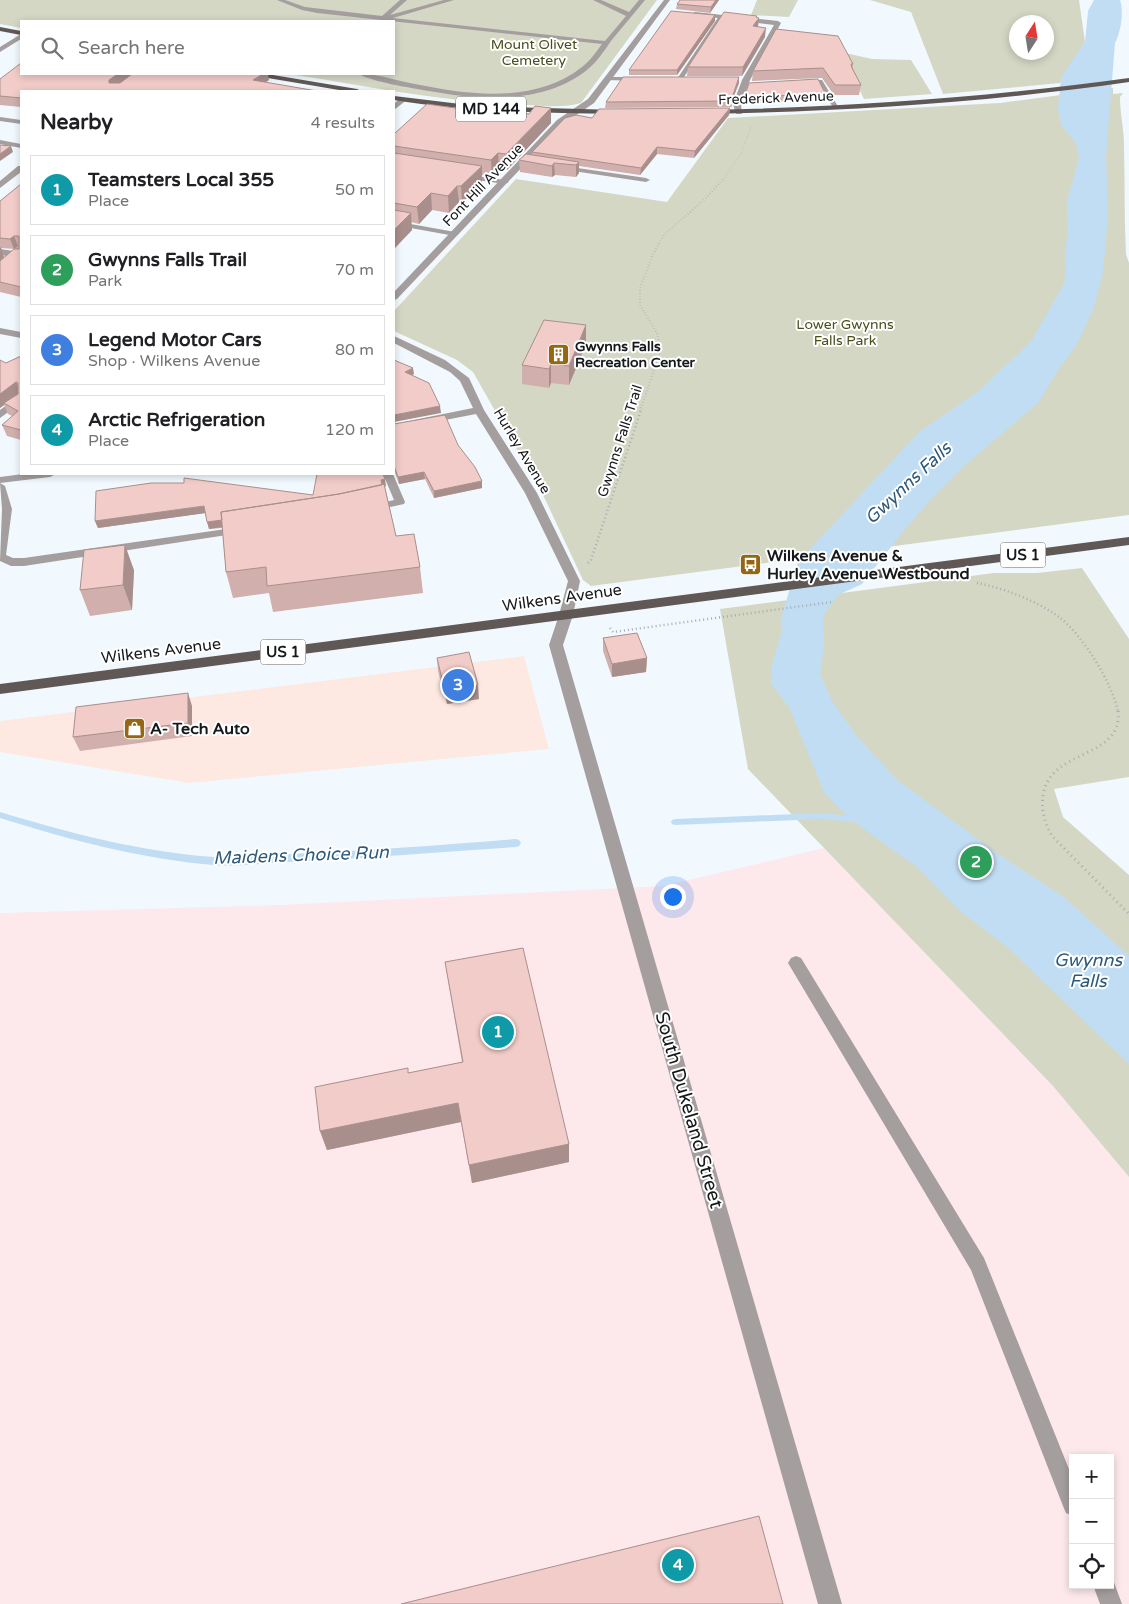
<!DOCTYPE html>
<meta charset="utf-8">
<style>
:root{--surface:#fff;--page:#f6f6f6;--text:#202124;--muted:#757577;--line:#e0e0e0;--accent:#0b8043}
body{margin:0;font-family:"Varela Round",sans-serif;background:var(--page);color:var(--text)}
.controls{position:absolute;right:15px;bottom:15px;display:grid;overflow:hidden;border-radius:0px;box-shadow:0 2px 8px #0003}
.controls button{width:45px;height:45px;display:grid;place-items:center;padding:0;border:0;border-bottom:1px solid var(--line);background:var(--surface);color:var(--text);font:25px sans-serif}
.compass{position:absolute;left:1009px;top:15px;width:45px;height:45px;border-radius:50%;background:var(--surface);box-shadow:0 2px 8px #0003;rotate:12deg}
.you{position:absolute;left:672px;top:896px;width:18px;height:18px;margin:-12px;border:4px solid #fff;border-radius:50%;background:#1a73e8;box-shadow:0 0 0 8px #1a73e833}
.badge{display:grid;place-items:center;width:32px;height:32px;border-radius:50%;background:var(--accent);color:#fff;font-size:16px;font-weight:700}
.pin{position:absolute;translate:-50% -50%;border:2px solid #fff;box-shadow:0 1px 5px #0006}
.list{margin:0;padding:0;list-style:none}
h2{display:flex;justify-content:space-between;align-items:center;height:65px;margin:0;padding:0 20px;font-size:21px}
h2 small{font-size:16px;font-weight:400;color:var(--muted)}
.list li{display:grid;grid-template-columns:32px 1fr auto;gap:15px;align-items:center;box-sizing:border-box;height:70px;margin:0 10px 10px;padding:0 10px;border:1px solid var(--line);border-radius:0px}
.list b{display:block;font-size:19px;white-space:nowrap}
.list p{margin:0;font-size:16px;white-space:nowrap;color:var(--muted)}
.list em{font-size:16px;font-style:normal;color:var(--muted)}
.icon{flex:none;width:28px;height:28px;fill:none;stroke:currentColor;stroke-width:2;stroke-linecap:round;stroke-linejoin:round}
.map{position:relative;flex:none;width:1129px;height:1604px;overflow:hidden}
.search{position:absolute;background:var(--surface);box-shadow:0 2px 8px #0003;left:20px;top:20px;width:375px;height:55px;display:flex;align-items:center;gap:12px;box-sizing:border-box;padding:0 18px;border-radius:0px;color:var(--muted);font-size:19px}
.panel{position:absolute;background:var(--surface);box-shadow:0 2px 8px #0003;left:20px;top:90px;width:375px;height:385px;border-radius:0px}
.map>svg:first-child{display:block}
.commercial{fill:#fde9e2}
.industrial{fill:#fde8ec;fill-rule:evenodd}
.green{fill:#d4d7c4;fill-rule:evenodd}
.water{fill:#c1ddf3}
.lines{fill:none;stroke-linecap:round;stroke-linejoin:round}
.stream{fill:#c1ddf3;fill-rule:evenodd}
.path-far3{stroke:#a7adb2;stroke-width:1;stroke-dasharray:0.5 2;stroke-linecap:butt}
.path-far2{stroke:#a7adb2;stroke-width:2;stroke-dasharray:0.5 2.5;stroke-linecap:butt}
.path-far1{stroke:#a7adb2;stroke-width:2.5;stroke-dasharray:1 3;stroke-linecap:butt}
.path{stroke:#a7adb2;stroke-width:3;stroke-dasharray:1 4;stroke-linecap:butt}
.lane{fill:#a49f9e;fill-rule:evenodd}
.street{fill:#a49f9e;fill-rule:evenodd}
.primary{fill:#605855;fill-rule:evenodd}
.wall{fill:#d0afac;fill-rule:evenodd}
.shaded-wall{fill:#a98f8c}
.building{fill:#f2ccc8;stroke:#a98f8c}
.labels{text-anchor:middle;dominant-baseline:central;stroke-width:4;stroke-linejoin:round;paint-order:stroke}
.far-park-label{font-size:14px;fill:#494e1a;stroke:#fff}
.far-street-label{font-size:14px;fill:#15191b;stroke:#fff}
.far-poi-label{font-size:14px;font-weight:bold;fill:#15191b;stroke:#fff;text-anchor:start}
.shield{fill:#fff;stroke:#5b5e5f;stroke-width:1}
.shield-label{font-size:15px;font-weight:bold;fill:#15191b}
.poi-label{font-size:16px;font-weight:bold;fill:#15191b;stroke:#fff;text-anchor:start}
.street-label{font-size:16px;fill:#15191b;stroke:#fff}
.water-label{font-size:18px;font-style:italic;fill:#2d597a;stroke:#fff}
.near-street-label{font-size:19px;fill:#15191b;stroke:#fff}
</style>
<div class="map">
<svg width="1129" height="1604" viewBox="0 0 1129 1604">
<rect width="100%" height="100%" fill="#f1f9ff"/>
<path class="commercial" d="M524,656L549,749L189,783L0,752V721Z"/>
<path class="industrial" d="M824,848L1053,1086L1129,1177V1604H0V913L281,905L663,886ZM1073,1458H1110V1585H1073Z"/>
<path class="green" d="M0,0H657L581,103C565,108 545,106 528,105C448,103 368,86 289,74H394V21H21V28L0,24Z
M757,0H798L789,17L751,15Z
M870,0H1079L1085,42L1060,83L943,94L911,12ZM1016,22H1046V52H1016Z
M841,52L872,59L911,60L932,94L864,99Z
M1113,88V94L1123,93L1120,97C1120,114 1124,129 1124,146C1125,182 1124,218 1126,254L1129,263V515L591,586L583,580L545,499L473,372L457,360L394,331V311L516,179L667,202L728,118L1000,103Z
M1082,568L1129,639V777L1054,789L1063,817L1129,875V1177L1053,1086L748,769L720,609L994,573H1037Z"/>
<path class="water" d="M1094,0H1120C1124,13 1121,31 1115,43L1106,155L1108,216L1103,272L1094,307L1086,325L1076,346L1060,367L1038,403L964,466L926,505L901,534L862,584L838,595L823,616L824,646L820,674L832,701L856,735L897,780L1001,856L1065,898L1129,956V1064L1005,945L961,912L918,868L850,819L824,792L790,709L771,683L772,664L782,631L781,618L798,562L919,432L979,391L1032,340L1065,282L1066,267L1065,251L1068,233L1067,201L1079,158L1076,143L1061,125L1058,109L1061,77L1085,42L1088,11Z"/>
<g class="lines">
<path class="stream" d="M0,812C70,833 141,852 214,857C239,859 264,855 290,854C365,851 441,845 516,839L519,840L521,843L519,846L516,847C440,852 365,858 290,862C264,863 239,867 214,865C141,859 70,840 0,818Z
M821,813L862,817L865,818L866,820L865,822L862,823L821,819L675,825L672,824L671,822L672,820L675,819Z"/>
<path class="path-far3" d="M723,180L741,154L751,127"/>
<path class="path-far2" d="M640,411L661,349L657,333L640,305V288L653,254L664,235L706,198L724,178"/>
<path class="path-far1" d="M588,563L591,560L641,410
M977,583C1004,588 1037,601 1059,617C1082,634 1113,684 1118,712
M610,628L613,632L832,602"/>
<path class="path" d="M1118,711C1123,760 1049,748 1043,796C1041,810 1045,824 1052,836L1129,914"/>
<path class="lane" d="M277,0H285L305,7L382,16L400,0H407L390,15L444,0H454L393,18L605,41L626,16L593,0H601L629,12L639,0H645C634,14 622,27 611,41C604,51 597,62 587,70C543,105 479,100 429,91C412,88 372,82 359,74C377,73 397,81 415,84C468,95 536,104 582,67C590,61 596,52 602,44L317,13L302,10Z
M719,16L724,17L682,80H678L677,79Z
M608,77H640L643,79L640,81L606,80V78Z
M800,80H822L839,108L838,109H834L818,83H798V81Z
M0,117L21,120V124L0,121Z
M557,165L646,178L650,180L646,182L560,169H557Z
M460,174L505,180L509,182L505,184L463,178L459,176Z
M394,221L455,232L459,234L455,236L394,225Z
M0,328L21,332V338L0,334Z
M21,395V403L0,418V410Z
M383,474H393L405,502L404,504L372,511L368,510L367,508L368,506L394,500Z
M0,483L5,486L12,509L6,555L13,558H24L240,527L246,530L240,533L24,566H11L0,561L2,509Z
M796,956L801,958L984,1258L1073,1479V1516L1066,1513L1063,1506L971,1270L791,968L788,963L791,958Z
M1110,1577H1112L1122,1604H1100L1093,1585H1110Z"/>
<path class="street" d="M664,0H670L594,103L563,124L397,299L394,300V292L557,120L588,99Z
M695,12L778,21L781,23L750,80L741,104L742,114H736L733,104L742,80L774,25L693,15V13Z
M21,34V39L0,52V47Z
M401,97L408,99L394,110V104Z
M0,140L21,144V148L0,144Z
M18,166H21V172L0,188V181Z
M0,249L21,252V258L0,255Z
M394,336L445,360L469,378L484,410L537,493L580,581L573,615L563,645L842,1604H818L549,645L559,615L568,581L525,493L476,414L394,430V424L473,408L460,381L450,372L394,343Z
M23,474H56L50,477L0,483V477Z"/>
<path class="primary" d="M0,27L21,31V35L0,31Z
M253,74H267L357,89L361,91H345L256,76Z
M1129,78V82C990,102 851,111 710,114L706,112L710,110C851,107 990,97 1129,78Z
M394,96L477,106L617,110L621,112L617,114C542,113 468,112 394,100Z
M1129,537V545L0,694V684Z"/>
</g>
<path class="wall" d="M680,0H719L710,13L676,9L677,4Z
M757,16V27L765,37L742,76H687L688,67Z
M715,21L677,75H629V70Z
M853,64V69L861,85L859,95H834L822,78L752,81L753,71Z
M21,74L269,80L265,82L21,91V107L0,105V79Z
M739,83L732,100V107L605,108L606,102Z
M825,93L824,99L743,104L744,98Z
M730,108L729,115L694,158L657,154L640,175L579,166V173L576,177L555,175L552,177L520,172L519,160L532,155V152L592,118Z
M551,123L507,170L499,169L492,176L482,175V182L462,203L459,202L449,213L432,210L419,224L411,222L412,230L394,249V134Z
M21,184V297L0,292V201ZM1,248L14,249L4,257Z
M586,344L569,385L551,383L549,388L522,384V365Z
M21,356V440L7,436L2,425L12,416L8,414L4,405L0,408L6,363Z
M394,424L458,445L482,481V488L434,498L425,479L399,484L395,473H394Z
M386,486L385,487L396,536L420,567L423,593L273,612L269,593L233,598L226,572L222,528L209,529L205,513L98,528L95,521Z
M134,570L132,610L90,616L80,590Z
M603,638L647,658L646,672L612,677L603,651Z
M437,658L479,699L447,704L438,671Z
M192,706V736L80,751L73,737Z
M445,962L569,1162L472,1183L461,1122L327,1150L320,1131L409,1073L462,1062Z"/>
<path class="shaded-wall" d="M716,0H719L710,13L711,7Z
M715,15V21L677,75V70Z
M757,16L756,21L759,18L758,27L753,26Z
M766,28L765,37L742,76L743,67Z
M118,74H132L112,90L109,83V80Z
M263,74H268L269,80L255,90L253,80Z
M739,77V83L732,101V98Z
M551,108V123L507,170L506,154Z
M730,108L729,115L694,158L695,151Z
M11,146L13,152L0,161V154Z
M657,147V154L640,175L641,168Z
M498,153L499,169L492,176L491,160Z
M579,162V173L576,177V165Z
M554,163L555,175L552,177V166Z
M482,166V182L462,203L461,186Z
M457,186L459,202L449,213L448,196Z
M431,193L432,210L419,224L417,207Z
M411,213L412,230L394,249V230Z
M14,236L18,246L14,249L10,239Z
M1,247L4,258L0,262V248Z
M586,325V344L569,385V366Z
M551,364V383L549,388V369Z
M413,368L414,374L406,379L405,372Z
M16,382L20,393L4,403V405L0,408V394Z
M440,406L441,413L394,422V415Z
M424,472L425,479L399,484L398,477Z
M385,479L386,486L382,487L381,480Z
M482,481V488L434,498V491Z
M341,503L343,510L209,529L207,522Z
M204,506L206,513L98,528L95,521Z
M125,545L134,570L132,610L123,585Z
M647,658L646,672L612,677V664Z
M478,685L479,699L447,704L445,691Z
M188,693L192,706V736L188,723Z
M458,1103L461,1122L327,1150L320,1131Z
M569,1144V1162L472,1183L469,1165Z"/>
<path class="building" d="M680,0H716L711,7L677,4Z
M671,11L715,15L677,70H629Z
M724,12L757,16L756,17L759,18L753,26L766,28L743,67H688Z
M776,29L838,36L853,64H851L852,68L861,85H835L823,68L753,71Z
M21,63V74H118L109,80V83H120L132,74H263L253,80L317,91H21V98L0,96V79Z
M623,77H739L732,98L733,101L606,102Z
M818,79L825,93L744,98L749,83Z
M427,104L490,113L494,109L529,114L535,106L551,108L506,154L498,153L491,160L394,146V134Z
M730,108L695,151L657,147L641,168L532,152L565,118L576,115L592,118L599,109Z
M0,145L11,146L0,154Z
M394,153L482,166L461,186H457L448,196L431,193L417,207L394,203Z
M526,154L579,162L576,165L554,163L552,166L519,160Z
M21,184V287L0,282V261L14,249H19V236H14L10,239L0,238V201Z
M394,210L411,213L394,230Z
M544,320L586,325L569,366L551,364L549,369L522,365Z
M21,356V430L2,425L18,411L4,403L18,394V383L16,382L0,394V360L6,363Z
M394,360L413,368L405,372L429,383L440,406L394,415Z
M445,415L458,445L475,467L482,481L434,491L424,472L398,477L394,466V424Z
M317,474H383L385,479L381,480L382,485L339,494L221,512L222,520L207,522L204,506L95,521L96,491L151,483H184V478L313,495Z
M384,484L396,536L414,534L420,567L267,586L266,567L226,572L221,512L339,494Z
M125,545L123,585L80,590L84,550Z
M637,633L647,658L612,664L603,638Z
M469,652L478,685L445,691L437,658Z
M188,693V723L73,737L76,707Z
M523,948L569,1144L469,1165L458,1103L320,1131L315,1087L408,1068V1073L463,1062L445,962Z
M759,1516L783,1604H401Z"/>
<defs>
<symbol id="building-square" viewBox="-11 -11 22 22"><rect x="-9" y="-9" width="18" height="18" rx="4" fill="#946714" stroke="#fff"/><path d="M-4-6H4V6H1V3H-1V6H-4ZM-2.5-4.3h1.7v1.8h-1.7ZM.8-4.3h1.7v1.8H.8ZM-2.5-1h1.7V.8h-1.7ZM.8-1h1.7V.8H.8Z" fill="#fff"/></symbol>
<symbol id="bus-square" viewBox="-11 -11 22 22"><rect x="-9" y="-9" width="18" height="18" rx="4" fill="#946714" stroke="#fff"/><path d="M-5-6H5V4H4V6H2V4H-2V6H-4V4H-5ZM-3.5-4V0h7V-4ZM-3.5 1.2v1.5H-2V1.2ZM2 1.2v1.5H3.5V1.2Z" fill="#fff"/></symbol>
<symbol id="shop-square" viewBox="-11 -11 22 22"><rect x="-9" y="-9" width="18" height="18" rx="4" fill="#946714" stroke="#fff"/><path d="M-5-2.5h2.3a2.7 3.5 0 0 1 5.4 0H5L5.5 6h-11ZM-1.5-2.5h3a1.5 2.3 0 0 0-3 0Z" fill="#fff"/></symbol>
</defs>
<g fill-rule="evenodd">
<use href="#building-square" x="546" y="342" width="25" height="25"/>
<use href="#bus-square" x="738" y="552" width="25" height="25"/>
<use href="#shop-square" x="122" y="716" width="25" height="25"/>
</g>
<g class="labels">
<g class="far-park-label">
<text x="534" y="44">Mount Olivet<tspan x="534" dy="16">Cemetery</tspan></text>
<text x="845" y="324">Lower Gwynns<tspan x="845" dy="16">Falls Park</tspan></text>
</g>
<g class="far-street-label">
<text transform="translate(776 98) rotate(-2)">Frederick Avenue</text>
<text transform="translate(483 185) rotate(-46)">Font Hill Avenue</text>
<text transform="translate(620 441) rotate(-72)">Gwynns Falls Trail</text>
<text transform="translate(522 451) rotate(59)">Hurley Avenue</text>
</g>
<g class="far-poi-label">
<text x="575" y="346">Gwynns Falls<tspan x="575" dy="16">Recreation Center</tspan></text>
</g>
<g class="shield">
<rect x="456" y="96.5" width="70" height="25" rx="4"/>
<rect x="1000.5" y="542.5" width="45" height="25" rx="4"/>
<rect x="260.5" y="639.5" width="45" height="25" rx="4"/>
</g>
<g class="shield-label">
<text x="491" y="109">MD 144</text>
<text x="1023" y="555">US 1</text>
<text x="283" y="652">US 1</text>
</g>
<g class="poi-label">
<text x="767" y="556">Wilkens Avenue &amp;<tspan x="767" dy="18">Hurley Avenue Westbound</tspan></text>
<text x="150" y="729">A- Tech Auto</text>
</g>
<g class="street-label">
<text transform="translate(562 598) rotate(-8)">Wilkens Avenue</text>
<text transform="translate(161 651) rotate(-7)">Wilkens Avenue</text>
</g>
<g class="water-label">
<text transform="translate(908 483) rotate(-43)">Gwynns Falls</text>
<text transform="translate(301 855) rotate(-2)">Maidens Choice Run</text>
<text x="1088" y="960">Gwynns<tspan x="1088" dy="21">Falls</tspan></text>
</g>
<g class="near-street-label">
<text transform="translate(689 1110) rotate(74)">South Dukeland Street</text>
</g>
</g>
</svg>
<div class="controls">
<button>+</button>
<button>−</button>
<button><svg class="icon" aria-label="locate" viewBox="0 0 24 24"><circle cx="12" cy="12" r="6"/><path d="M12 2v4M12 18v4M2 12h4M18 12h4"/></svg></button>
</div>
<svg class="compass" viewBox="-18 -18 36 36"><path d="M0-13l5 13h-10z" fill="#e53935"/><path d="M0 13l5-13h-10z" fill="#757577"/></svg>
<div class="you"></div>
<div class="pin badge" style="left:498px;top:1032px;background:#0f9aa8">1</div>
<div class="pin badge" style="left:976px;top:862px;background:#2e9e5b">2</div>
<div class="pin badge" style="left:458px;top:685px;background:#3f7fe0">3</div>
<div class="pin badge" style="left:678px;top:1565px;background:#0f9aa8">4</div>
<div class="search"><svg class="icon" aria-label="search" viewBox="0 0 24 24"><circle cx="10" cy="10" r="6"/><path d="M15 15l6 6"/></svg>Search here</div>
<section class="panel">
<h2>Nearby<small>4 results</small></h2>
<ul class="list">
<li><span class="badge" style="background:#0f9aa8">1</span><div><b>Teamsters Local 355</b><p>Place</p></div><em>50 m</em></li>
<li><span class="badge" style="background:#2e9e5b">2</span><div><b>Gwynns Falls Trail</b><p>Park</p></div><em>70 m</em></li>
<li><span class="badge" style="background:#3f7fe0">3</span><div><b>Legend Motor Cars</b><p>Shop · Wilkens Avenue</p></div><em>80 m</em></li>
<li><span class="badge" style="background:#0f9aa8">4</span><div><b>Arctic Refrigeration</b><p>Place</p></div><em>120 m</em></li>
</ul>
</section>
</div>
